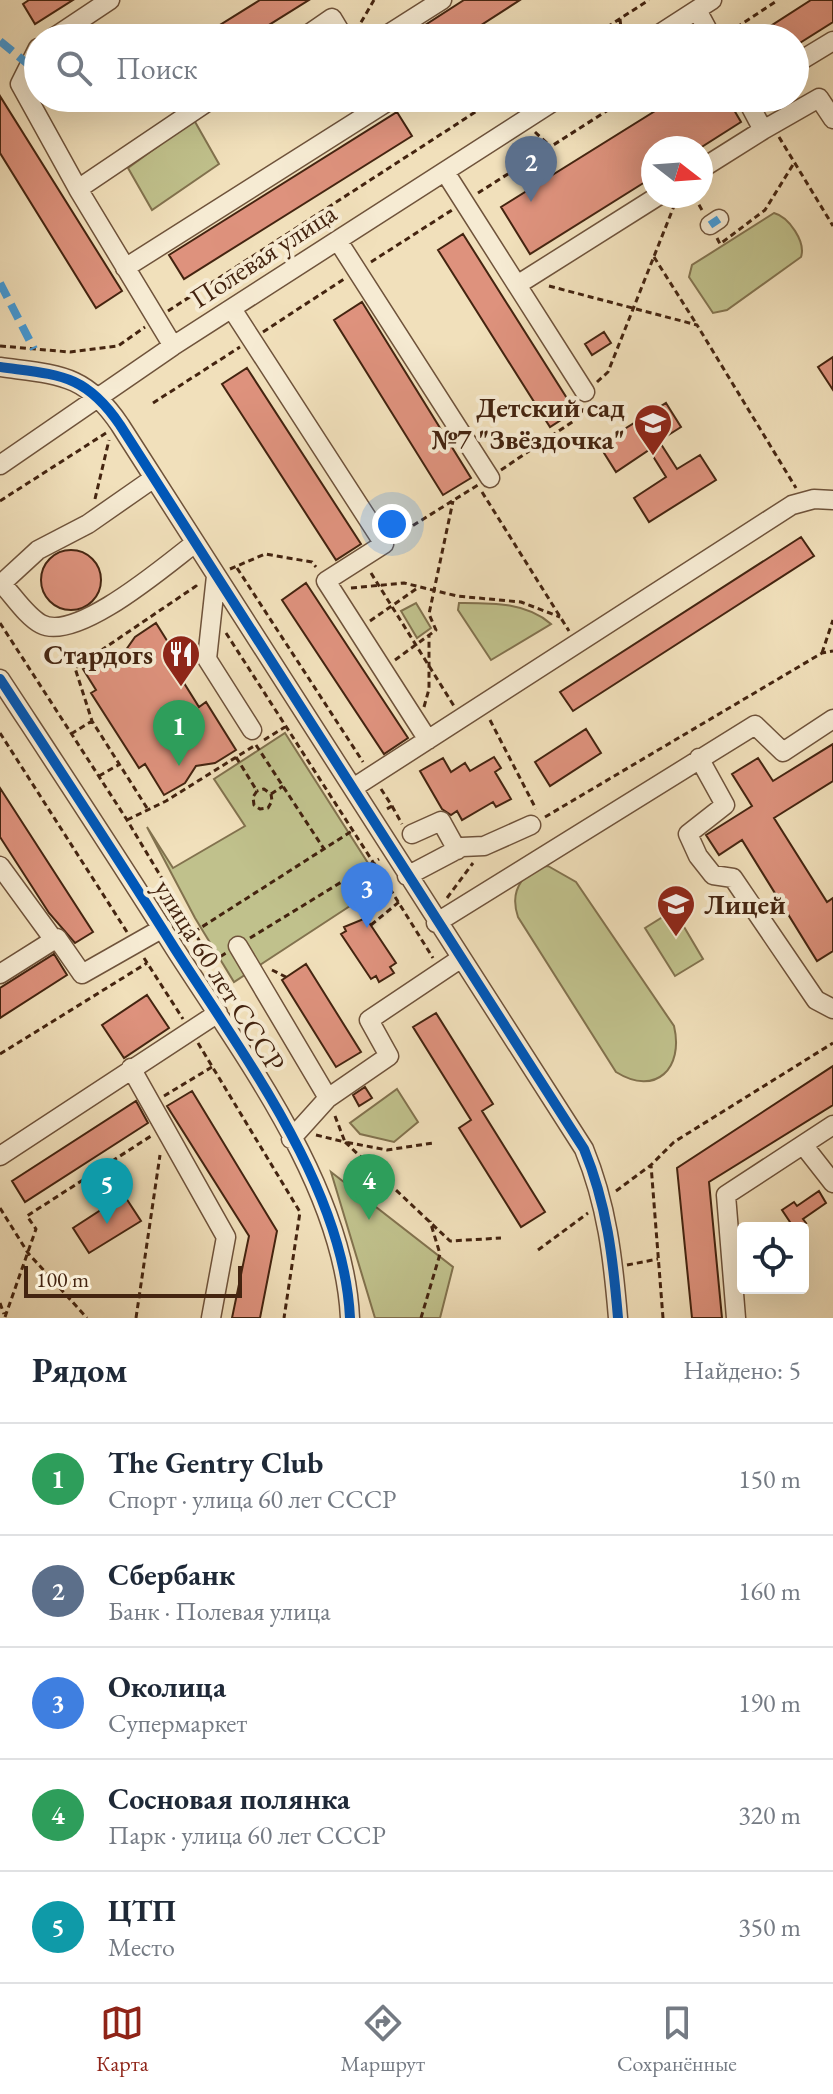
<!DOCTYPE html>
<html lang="ru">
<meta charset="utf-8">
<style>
:root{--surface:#fff;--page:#f6f6f7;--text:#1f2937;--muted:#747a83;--line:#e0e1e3;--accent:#8f2418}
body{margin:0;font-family:"EB Garamond",serif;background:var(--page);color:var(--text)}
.controls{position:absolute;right:24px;bottom:24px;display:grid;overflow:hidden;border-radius:8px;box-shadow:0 8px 32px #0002}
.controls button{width:72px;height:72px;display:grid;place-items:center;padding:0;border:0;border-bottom:2px solid var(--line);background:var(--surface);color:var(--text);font:40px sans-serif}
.compass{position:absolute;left:641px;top:136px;width:72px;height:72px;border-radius:50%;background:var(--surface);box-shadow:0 8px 32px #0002;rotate:107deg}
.scale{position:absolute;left:24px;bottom:20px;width:218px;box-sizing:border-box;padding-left:8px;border:4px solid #442410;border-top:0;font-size:22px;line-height:28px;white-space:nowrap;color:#442410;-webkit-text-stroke:6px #f6ebd3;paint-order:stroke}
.you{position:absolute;left:392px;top:524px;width:28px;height:28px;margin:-20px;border:6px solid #fff;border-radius:50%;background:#1a73e8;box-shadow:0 0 0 12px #1a73e833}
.badge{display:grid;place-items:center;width:52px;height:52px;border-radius:50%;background:var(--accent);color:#fff;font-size:26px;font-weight:700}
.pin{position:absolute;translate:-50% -66px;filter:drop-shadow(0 2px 4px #0008)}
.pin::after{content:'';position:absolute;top:42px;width:28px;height:24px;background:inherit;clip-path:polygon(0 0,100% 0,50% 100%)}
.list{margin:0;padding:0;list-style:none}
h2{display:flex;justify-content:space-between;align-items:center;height:104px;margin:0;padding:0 32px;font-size:34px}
h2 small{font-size:26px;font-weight:400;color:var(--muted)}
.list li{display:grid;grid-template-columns:52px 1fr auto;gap:24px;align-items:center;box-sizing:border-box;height:112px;padding:0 32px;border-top:2px solid var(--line)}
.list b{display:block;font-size:30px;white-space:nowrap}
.list p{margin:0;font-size:26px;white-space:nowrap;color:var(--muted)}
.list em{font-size:26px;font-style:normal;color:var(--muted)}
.icon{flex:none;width:44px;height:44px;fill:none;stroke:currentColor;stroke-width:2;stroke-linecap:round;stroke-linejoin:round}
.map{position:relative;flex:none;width:833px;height:1318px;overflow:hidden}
.search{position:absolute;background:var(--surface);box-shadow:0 8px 32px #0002;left:24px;right:24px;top:24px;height:88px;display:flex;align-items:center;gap:20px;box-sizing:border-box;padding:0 28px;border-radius:44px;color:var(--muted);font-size:30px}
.sheet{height:664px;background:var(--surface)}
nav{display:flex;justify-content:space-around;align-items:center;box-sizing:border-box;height:112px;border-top:2px solid var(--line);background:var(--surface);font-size:22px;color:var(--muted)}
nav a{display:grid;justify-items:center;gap:4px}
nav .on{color:var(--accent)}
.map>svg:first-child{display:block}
.green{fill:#c0c18c;stroke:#82724e;stroke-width:2}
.building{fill:#de927d;stroke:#442410;stroke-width:2}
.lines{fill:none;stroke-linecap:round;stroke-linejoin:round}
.minor-casing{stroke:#6f533b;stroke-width:21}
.path{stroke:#442410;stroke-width:3;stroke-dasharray:6 4;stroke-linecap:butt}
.minor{stroke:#f6ebd3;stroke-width:18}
.quiet{stroke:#409cde;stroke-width:8;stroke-dasharray:16 8;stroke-linecap:butt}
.cycleway-casing{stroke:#f6ebd3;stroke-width:15}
.cycleway{stroke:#0057b8;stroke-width:10}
.labels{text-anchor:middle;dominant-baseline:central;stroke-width:8;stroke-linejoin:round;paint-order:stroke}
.street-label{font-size:28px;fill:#442410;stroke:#f6ebd3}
.poi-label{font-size:28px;font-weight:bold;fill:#442410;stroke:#f6ebd3;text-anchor:end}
</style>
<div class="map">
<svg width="833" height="1318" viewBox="0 0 833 1318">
<rect width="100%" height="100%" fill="#f1e0bb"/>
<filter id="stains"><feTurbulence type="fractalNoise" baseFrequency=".0025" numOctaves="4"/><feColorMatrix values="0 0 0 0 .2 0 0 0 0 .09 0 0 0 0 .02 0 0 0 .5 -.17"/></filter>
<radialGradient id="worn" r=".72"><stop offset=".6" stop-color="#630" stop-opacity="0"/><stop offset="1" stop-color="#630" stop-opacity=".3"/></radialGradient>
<path class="green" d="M194,120L219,164L152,210L128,168Z
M774,213C789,217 806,242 801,257L727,310L713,313L689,277L692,265Z
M416,603L431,628L417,638L401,611Z
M459,603C491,603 526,602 551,624L491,660L458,610Z
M285,733L382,885L234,982L195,918L147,827L173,868L245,826L214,779Z
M548,866L576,882L674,1026C684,1068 656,1097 616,1072L518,917C511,896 517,884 532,868Z
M674,910L703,959L675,976L645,928Z
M397,1089L418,1122L394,1142L360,1134L350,1123Z
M331,1172L453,1267L440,1318H375Z"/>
<path class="building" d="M29,0H73L35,24L23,4Z
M260,0H309L248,38H199Z
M464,0H520L461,38H405Z
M811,0H833V22L795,46V38H752Z
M0,96L122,291L96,308L0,153Z
M676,98H727L741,122L700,148H653V177L530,254L501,207Z
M397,112L412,136L184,279L169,255Z
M463,234L575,411L550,427L438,250Z
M362,302L471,478L443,495L334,320Z
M604,332L611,343L592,355L585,344Z
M833,357V390L818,367Z
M247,368L361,544L336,560L222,384Z
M666,403L681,427L659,441L677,469L700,455L716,480L649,522L634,498L666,477L649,450L616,472L599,445Z
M801,537L814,556L573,711L560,692Z
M41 580a30 30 0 1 1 60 0a30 30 0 1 1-60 0Z
M306,583L408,738L384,754L282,600Z
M156,623L186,671L179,675L199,707L206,702L236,750L215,763L196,766L185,783L164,795L145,764L139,768L91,693L96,690L83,669L103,657L123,654L135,637Z
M586,729L601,753L550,786L535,762Z
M833,744V781L774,818L827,902L833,898V951L817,961L742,840L719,855L706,835L752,806L732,774L758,758L773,781Z
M494,757L501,768L495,772L511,799L496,807L493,802L462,820L457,811L451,815L442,809L420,771L443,758L451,772L465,763L470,771Z
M0,788L93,932L75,943L49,913L0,837Z
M366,918L396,963L390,967L394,973L379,982L376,976L371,979L341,934L346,931L344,927Z
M54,954L67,975L0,1018V988Z
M306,964L361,1052L336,1067L282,980Z
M147,995L169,1028L124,1058L102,1025Z
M436,1013L493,1104L482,1111L545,1212L521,1227L459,1128L471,1120L413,1027Z
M833,1066V1105L709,1182L722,1318H692L677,1168Z
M365,1087L372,1098L359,1106L353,1095Z
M192,1091L277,1231L260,1318H232L249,1236L167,1106Z
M136,1101L148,1123L25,1202L12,1181Z
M819,1191L826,1203L803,1219L806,1223L794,1228L782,1210L794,1202L797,1206Z
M124,1195L141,1221L89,1253L73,1228Z"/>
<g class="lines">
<defs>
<path id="minor" d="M697,10L712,38
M53,38L110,0
M303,38L332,18L344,38
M382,38L442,0
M653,38L712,0
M38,48L20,84L78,189L173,346
M795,64L833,41
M763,130L819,98L833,119
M701,169L763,130L746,98
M445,172L585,392
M78,189L213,98
M710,225L719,219
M338,241L490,478
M125,268L387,102L384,98
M517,285L658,196
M232,309L384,544L326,581L428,740
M0,367C58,375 85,373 120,425L584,1149C607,1205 613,1258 618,1318
M0,465L173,346L559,98
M216,576L207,659L252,730
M2,584C13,595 26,616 41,624C76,643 166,565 195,543
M0,585L38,550L88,524L154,478
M0,679C59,769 118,858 175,949C243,1055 344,1188 350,1318
M699,758L725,805L688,834L698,856L713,875L733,878L816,1000L833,1009
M353,788L792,505L814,499L833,500
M412,834L441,821L457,850
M0,866L54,940
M407,876L462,847L484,846L531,825
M436,923L755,725L783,752L833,719
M238,946L328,1098
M0,974L57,938L82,974L163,928
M131,1068L226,1237L211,1318
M291,1139L328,1098L389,1056L369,1020L460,959
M804,1146L833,1183
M0,1156L218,1013
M736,1318L726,1195L833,1125"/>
</defs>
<use href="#minor" class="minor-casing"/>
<path class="path" d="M620,19L622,38
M356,31L374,0
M728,33L778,0
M590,38L649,0
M499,98L512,111
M535,132L550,146
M779,137L833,226
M478,193L627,98
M694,196L702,210
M717,238L720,244L765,210L794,163
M654,257L697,325
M371,262L452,210
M549,286L697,325L796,488
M168,311L497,98
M263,332L344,279
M0,346L70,352L118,346L145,327
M597,382L608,372L678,196
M153,403L240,347
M501,470L581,416L582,408
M482,492L569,631
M95,499L109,440
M0,501L106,433
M396,536L478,485
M237,568L363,762
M230,569L265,554L312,562L316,567
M371,573L454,706
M351,588L404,583L457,596L521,602L560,617
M370,621L419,587
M0,623L127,820L212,962L226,953
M226,633L373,862
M822,653L833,620
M395,660L436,630L429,614L453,501
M424,707L429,689V635
M490,720L536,809
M0,733L127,932
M71,734L92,721
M264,740L285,727
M256,745L324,849
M236,757L257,791L253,797L254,805L260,809L268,808L272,801L271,794L264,789L257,791
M99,776L120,764
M381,789L392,806L385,810
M271,794L283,786
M392,806L402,824
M147,808L92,721L75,668L196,586L198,590
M545,817L822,653L833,651
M127,820L166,801L254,746
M374,863L433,958
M447,898L473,863
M371,925L399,902
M194,932L352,831
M250,938L379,859
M144,958L183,1019
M272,970L286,977
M198,1043L300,1212L284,1318
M0,1054L147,963
M164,1096L212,1067
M335,1116L345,1142L387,1150L433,1143
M316,1135L345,1142L450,1241L501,1238
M616,1191L651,1165
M0,1208L28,1253L87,1318
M538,1250L588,1213
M627,1265L658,1259
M0,1303L4,1314
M5,1317L36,1229L27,1216L151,1136
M136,1318L160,1155
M421,1318L440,1254L430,1221
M663,1318L651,1165L674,1142L833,1043"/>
<use href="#minor" class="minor"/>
<path class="quiet" d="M0,41L29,65
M710,225L719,219
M0,283L34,349"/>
<defs>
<path id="cycleway" d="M0,367C58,375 85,373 120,425L584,1149C607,1205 613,1258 618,1318
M0,679C59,769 118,858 175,949C243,1055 344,1188 350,1318"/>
</defs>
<use href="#cycleway" class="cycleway-casing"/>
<use href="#cycleway" class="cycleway"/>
</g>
<defs>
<symbol id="school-pin" viewBox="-11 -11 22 30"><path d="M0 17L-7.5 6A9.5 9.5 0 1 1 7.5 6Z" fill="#8f2418" stroke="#f6ebd3"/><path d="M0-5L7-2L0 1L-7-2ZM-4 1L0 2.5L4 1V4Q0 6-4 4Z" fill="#fff"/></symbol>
<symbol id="restaurant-pin" viewBox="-11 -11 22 30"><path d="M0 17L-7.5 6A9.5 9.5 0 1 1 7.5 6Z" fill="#8f2418" stroke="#f6ebd3"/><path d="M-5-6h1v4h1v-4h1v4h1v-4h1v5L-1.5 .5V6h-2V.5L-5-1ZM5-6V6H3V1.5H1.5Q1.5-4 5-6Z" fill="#fff"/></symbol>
</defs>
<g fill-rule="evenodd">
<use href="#school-pin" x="631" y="401" width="44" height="60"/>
<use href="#restaurant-pin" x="159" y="632" width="44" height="60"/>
<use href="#school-pin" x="654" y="882" width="44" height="60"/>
</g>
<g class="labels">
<g class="street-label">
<text transform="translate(263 255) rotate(-33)">Полевая улица</text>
<text transform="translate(220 975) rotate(58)">улица 60 лет СССР</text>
</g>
<g class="poi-label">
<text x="625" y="407">Детский сад<tspan x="625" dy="32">№7 "Звёздочка"</tspan></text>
<text x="153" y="654">Стардогs</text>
<text x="704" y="904" text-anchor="start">Лицей</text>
</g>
</g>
<rect width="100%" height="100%" filter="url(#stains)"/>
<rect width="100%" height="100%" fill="url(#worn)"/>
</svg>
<div class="controls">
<button><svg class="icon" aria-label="locate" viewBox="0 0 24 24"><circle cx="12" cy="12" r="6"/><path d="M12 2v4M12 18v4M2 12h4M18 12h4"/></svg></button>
</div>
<svg class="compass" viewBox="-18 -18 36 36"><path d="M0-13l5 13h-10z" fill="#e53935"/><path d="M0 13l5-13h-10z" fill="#747a83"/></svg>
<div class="scale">100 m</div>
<div class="you"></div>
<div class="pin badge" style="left:179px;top:766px;background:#2e9e5b">1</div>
<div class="pin badge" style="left:531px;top:202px;background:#5c6f8a">2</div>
<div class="pin badge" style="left:367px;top:928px;background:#3f7fe0">3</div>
<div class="pin badge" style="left:369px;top:1220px;background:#2e9e5b">4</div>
<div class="pin badge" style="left:107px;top:1224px;background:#0f9aa8">5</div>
<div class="search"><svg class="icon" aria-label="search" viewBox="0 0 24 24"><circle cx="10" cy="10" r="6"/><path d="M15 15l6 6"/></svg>Поиск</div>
</div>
<section class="sheet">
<h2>Рядом<small>Найдено: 5</small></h2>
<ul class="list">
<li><span class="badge" style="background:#2e9e5b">1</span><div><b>The Gentry Club</b><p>Спорт · улица 60 лет СССР</p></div><em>150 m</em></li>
<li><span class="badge" style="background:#5c6f8a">2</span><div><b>Сбербанк</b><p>Банк · Полевая улица</p></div><em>160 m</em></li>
<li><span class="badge" style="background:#3f7fe0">3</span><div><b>Околица</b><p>Супермаркет</p></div><em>190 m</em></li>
<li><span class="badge" style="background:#2e9e5b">4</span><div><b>Сосновая полянка</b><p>Парк · улица 60 лет СССР</p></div><em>320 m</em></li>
<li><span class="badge" style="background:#0f9aa8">5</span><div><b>ЦТП</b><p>Место</p></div><em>350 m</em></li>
</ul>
</section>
<nav>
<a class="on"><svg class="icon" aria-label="map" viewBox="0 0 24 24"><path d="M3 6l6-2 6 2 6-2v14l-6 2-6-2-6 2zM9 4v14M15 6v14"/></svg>Карта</a>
<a><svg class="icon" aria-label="directions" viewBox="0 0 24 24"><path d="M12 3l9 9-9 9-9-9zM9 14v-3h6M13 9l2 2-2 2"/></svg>Маршрут</a>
<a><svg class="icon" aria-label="saved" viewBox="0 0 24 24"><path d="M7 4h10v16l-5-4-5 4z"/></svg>Сохранённые</a>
</nav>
